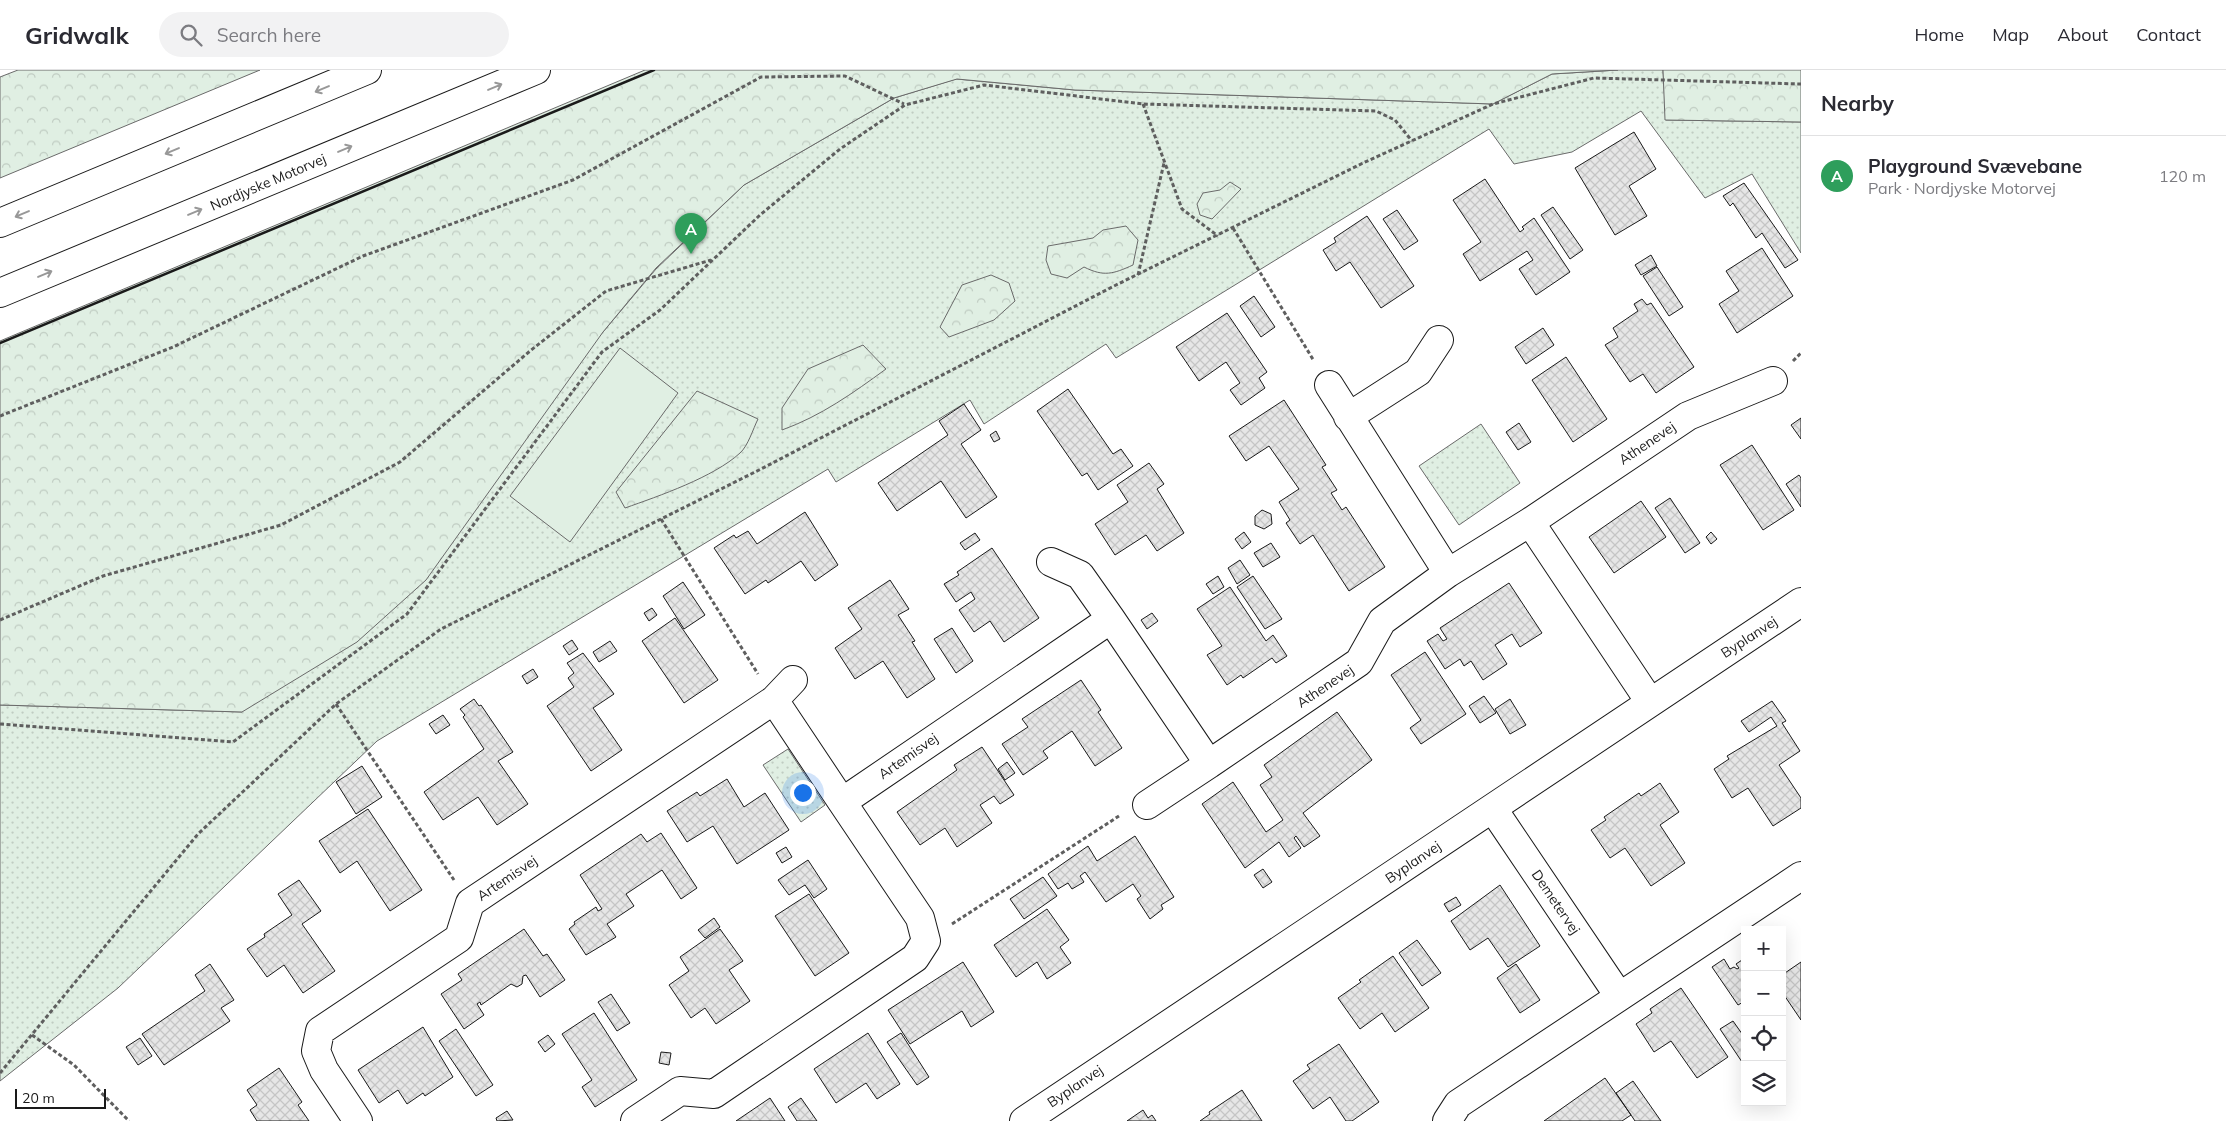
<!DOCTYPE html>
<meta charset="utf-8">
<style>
:root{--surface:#fff;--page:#f2f2f3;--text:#2b2b33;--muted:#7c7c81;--line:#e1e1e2;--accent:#c62828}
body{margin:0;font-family:Mulish,sans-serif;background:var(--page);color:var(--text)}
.controls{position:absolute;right:15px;bottom:15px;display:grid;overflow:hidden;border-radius:0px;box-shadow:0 5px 20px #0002}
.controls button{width:45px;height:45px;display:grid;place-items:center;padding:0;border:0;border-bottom:1px solid var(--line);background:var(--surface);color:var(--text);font:25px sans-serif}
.scale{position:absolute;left:15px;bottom:12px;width:91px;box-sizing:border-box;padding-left:5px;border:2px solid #1a1a1a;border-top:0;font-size:14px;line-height:18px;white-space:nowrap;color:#1a1a1a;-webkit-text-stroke:4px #fff;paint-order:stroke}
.you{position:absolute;left:802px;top:722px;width:18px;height:18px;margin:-12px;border:4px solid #fff;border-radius:50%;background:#1a73e8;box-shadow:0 0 0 8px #1a73e833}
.badge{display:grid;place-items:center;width:32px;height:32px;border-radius:50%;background:var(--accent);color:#fff;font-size:16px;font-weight:700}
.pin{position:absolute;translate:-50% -41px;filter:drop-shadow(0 1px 2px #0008)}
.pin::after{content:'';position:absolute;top:26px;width:18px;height:15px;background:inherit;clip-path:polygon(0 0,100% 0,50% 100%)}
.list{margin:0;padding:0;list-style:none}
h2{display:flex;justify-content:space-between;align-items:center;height:65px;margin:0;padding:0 20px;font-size:21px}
h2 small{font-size:16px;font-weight:400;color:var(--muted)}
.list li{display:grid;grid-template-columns:32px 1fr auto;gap:15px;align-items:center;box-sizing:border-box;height:80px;padding:0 20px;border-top:1px solid var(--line)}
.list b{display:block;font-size:19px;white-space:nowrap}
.list p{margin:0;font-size:16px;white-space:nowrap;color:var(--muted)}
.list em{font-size:16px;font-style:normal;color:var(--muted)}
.icon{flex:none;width:28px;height:28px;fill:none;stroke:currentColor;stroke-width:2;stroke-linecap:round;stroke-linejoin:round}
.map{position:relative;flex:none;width:1801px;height:1051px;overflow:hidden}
header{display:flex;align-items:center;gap:30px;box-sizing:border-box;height:70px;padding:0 25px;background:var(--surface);border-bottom:1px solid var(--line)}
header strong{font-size:24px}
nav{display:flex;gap:28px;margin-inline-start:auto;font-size:18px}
.search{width:350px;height:45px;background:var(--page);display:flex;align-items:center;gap:12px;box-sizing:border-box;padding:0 18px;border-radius:28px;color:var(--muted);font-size:19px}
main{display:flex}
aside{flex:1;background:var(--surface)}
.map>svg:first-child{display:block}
.grass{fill:url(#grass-dots);stroke:#6a6a6a}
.forest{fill:url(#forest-crowns);stroke:#6a6a6a}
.garden{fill:#e0efe3;stroke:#6a6a6a}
.building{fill:url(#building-cross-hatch);stroke:#1a1a1a}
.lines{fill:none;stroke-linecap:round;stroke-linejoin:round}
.minor-casing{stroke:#1a1a1a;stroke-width:30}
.highway-casing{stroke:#1a1a1a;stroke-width:30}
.path{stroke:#5f5f5f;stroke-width:3;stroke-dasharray:4 2.5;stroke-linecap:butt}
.minor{stroke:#fff;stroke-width:28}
.highway{stroke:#fff;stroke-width:28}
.wall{stroke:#1a1a1a;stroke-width:2.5}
.oneway{stroke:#989898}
.labels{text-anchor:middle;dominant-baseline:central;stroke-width:4;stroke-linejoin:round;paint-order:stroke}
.street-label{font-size:14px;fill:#1a1a1a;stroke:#fff}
</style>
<header>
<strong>Gridwalk</strong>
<div class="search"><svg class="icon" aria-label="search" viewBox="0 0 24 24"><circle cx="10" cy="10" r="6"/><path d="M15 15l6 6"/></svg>Search here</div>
<nav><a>Home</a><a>Map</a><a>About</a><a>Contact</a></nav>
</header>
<main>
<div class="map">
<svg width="1801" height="1051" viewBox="0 0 1801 1051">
<defs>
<pattern id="grass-dots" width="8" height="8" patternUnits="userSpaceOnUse" patternTransform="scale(1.25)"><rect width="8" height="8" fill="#e0efe3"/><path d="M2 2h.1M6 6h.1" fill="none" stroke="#c0ccc2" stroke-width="1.8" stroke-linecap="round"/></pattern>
<pattern id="forest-crowns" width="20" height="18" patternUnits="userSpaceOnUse" patternTransform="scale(1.25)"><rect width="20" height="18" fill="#e0efe3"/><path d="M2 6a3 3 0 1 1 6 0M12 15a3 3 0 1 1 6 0" fill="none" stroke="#c0ccc2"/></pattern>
<pattern id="building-cross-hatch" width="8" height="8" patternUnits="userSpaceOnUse" patternTransform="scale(1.25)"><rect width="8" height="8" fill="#e6e6e6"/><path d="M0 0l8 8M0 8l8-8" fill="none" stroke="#c5c5c5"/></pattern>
</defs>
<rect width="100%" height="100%" fill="#fff"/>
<path class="grass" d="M1618,0H1663L1666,50L1801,52V183L1752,104L1705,128L1641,41L1572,82L1514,94L1489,59L1116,288L1106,274L984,354L970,330L836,412L828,399L377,671L118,918L0,1011V635L242,642L603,262L656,199L744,115L894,28L956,9L1075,20L1493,34L1552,4Z
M1481,354L1520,413L1459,455L1419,396Z
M788,679L825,735L801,752L763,695Z"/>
<path class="forest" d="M18,0H260L0,108V7Z
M645,0H1618L1552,4L1493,34L1075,20L957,9L894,28L744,115L656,198L603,262L426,510L357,572L242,642L0,635V271Z
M1663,0H1801V52L1665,50Z
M1230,112L1241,119L1212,149L1200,145L1197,134L1203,123L1220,120Z
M1126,156L1138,170L1133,195C1113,204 1104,207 1084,197L1067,208L1051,204L1046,190L1048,176L1093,168L1103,160Z
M991,205L1009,213L1015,231L994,250L949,267L940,257L962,215Z
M863,275L886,299C853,323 821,346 782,360V338L808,299Z
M697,321L758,349C753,359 748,376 740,383C714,407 659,426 625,438L616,422Z"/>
<path class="garden" d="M620,278L678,323L570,472L510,426Z"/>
<path class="building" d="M1634,62L1656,99L1629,116L1647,146L1615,165L1575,98Z
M1485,109L1520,162L1524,159L1522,157L1534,148L1570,202L1536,225L1519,199L1533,190L1527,181L1480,211L1463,184L1481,172L1453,130Z
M1744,113L1798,190L1785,198L1762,163L1756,168L1733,133L1730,136L1723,126Z
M1553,137L1583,180L1570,189L1541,145Z
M1397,140L1418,171L1404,180L1383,149Z
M1367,146L1414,216L1381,238L1350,192L1336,201L1323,180L1336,172L1334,168Z
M1762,178L1793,226L1737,263L1719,234L1739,221L1726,201Z
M1651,185L1657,196L1641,205L1635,195Z
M1657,197L1683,237L1669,246L1643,206Z
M1254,226L1275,257L1261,267L1240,236Z
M1642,229L1647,235L1651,233L1694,297L1656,323L1643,304L1630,312L1605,275L1618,267L1613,258L1638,241L1634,234Z
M1227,243L1267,302L1259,308L1265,318L1241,335L1230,320L1240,313L1226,292L1199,311L1176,277Z
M1543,258L1554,275L1526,294L1515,277Z
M1566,287L1607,349L1573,372L1532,310Z
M1068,319L1113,384L1121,379L1133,396L1098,420L1087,403L1082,406L1037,341Z
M1284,330L1326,395L1322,397L1337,420L1331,423L1342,440L1346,437L1385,497L1349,521L1313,465L1300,474L1286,453L1290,450L1279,432L1299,419L1269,376L1246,391L1229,366Z
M964,334L981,360L961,374L997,427L966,448L941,411L897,441L878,413L948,365L939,351Z
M1801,348V369L1791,355Z
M1519,353L1531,372L1518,380L1506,362Z
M996,361L1000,369L994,372L990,365Z
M1752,375L1794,440L1763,460L1720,395Z
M1149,393L1164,414L1157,419L1184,463L1157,481L1146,465L1115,485L1095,454L1128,432L1117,415Z
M1799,405L1801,408V437L1786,414Z
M1670,428L1700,473L1685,483L1655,438Z
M1641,431L1666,467L1614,503L1589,467Z
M1262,440L1271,444L1272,454L1264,459L1255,455V446Z
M805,442L838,495L815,511L801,491L768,513L766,510L745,524L714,478L734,465L736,468L748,461L757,474Z
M1244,462L1251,472L1242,479L1235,469Z
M1711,462L1717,469L1711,474L1706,467Z
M975,463L980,470L965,480L960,473Z
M1271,473L1280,487L1263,497L1254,483Z
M992,478L1039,548L1004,572L990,551L974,562L959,540L975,529L971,522L956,532L944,514L959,505L957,502Z
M1240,490L1250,505L1237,514L1228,498Z
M1218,506L1224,517L1213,524L1206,514Z
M1253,506L1282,549L1265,559L1237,517Z
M890,510L909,539L898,545L915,571L912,572L935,609L907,628L883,591L855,609L835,578L862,559L848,538Z
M683,512L705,545L684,559L663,526Z
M1509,513L1542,563L1520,577L1512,564L1495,575L1507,594L1483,610L1471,591L1464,596L1460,589L1445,599L1427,571L1438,564L1443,571L1447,569L1440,558Z
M1230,517L1266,571L1273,565L1287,586L1276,593L1272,588L1243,608L1241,605L1227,615L1207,585L1222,576L1197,539Z
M652,538L657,545L649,551L644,543Z
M1152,543L1158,551L1147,559L1141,550Z
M675,548L718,610L684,633L642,571Z
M952,558L973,591L956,603L934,569Z
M572,570L578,579L569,585L563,576Z
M610,571L617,581L599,592L593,582Z
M1425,582L1466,644L1421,674L1410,658L1421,650L1391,605Z
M583,583L614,624L593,638L622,680L591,701L547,636L574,617L568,608L574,603L567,593Z
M533,599L538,607L527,614L522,606Z
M1081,610L1101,640L1098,642L1122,678L1095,696L1072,661L1043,681L1048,688L1023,705L1002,674L1028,657L1022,649Z
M1484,626L1496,643L1480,653L1469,636Z
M474,629L479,636L481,635L513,682L498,691L528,734L497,755L478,727L443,750L424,722L484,679L463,647L465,645L460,639Z
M1510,629L1526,655L1510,664L1495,639Z
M1772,631L1786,651L1782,653L1800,681L1779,695L1801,728V738L1773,756L1748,718L1732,728L1714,699L1729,689L1727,686L1777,656L1771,647L1749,662L1741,651Z
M1337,642L1372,690L1303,743L1320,766L1304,777L1296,766L1294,768L1301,778L1289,787L1279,772L1245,798L1202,734L1233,712L1266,762L1283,750L1260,715L1272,707L1264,695Z
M443,645L450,655L436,664L429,654Z
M982,677L1014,725L1000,734L994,726L980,735L992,753L957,777L945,758L920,775L897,742L957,700L954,695Z
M1007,692L1015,703L1005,710L998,699Z
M362,696L382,727L356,744L336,712Z
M727,709L744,737L765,723L789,760L737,794L713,756L687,772L667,741L697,722L700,726Z
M1660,713L1679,742L1660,755L1685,793L1651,816L1625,778L1610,788L1591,760L1606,750L1604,747L1639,723L1641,726Z
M368,739L422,820L390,841L357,791L340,803L319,771Z
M661,763L697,818L681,829L662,800L626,824L634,836L607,854L616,867L586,885L569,859L575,854L574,852L596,837L598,841L602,839L580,805L641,764L647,772Z
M1135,766L1174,827L1161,835L1163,839L1150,849L1137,829L1141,826L1133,814L1106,832L1085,802L1080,806L1084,812L1072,819L1068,813L1058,819L1048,804L1088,776L1097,791Z
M786,777L792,787L782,793L776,783Z
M808,790L827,819L814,828L805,815L789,825L778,810Z
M1263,799L1272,812L1263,818L1254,805Z
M1043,807L1057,826L1024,849L1010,829Z
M299,810L321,841L302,854L335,901L303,923L284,895L267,907L247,879L265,867L264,864L292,845L278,824Z
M1500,815L1540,876L1508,897L1488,868L1470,880L1451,851Z
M809,824L849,883L815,906L775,846Z
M1456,827L1461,835L1449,842L1444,834Z
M1047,839L1069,870L1060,877L1071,893L1047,909L1037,892L1016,907L994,875Z
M714,848L720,857L705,868L698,860Z
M524,859L543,886L547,884L565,910L540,927L526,905L523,906L522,914L517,917L511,914L481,935L480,932L477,934L484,945L464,959L441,924L462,910L458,904Z
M720,859L743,891L729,900L750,931L716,954L705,938L691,948L669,915L689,901L680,887Z
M1417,870L1441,903L1422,916L1399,883Z
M1393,886L1429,938L1395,962L1382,943L1360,959L1338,928L1361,912L1359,910Z
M1745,888V931L1738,935L1712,897L1724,889L1730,899L1734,897L1737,899L1739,898L1736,894Z
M963,892L994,942L971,957L962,941L910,974L888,940Z
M1801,892V950L1782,922V905Z
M210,894L234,930L221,938L230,951L164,995L142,964L205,921L195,905Z
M1516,894L1540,930L1520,943L1497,908Z
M1681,918L1728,987L1697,1008L1671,971L1654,982L1636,954L1652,943L1650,939Z
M611,924L630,953L617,961L598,932Z
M594,943L637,1010L595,1037L582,1017L592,1010L562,964Z
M1733,951L1745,968V990L1742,992L1720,959Z
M423,957L453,1007L425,1026L423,1023L407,1034L398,1020L379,1033L358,1000Z
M456,959L493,1015L476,1026L439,971Z
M868,963L900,1014L877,1029L866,1013L836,1033L814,999Z
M901,963L929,1007L917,1015L887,972Z
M548,965L555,974L545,982L538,972Z
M140,968L152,986L138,995L126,977Z
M1339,974L1379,1032L1352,1051H1346L1330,1027L1313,1039L1293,1011L1310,999L1307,995Z
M661,982L671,983L669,995L659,993Z
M279,998L302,1032L298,1035L309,1051H257L250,1040L257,1035L247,1020Z
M1605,1008L1631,1045L1622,1051H1544Z
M1633,1011L1661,1051H1635L1631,1045L1616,1023Z
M1242,1020L1262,1051H1200L1210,1044L1209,1042Z
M770,1028L785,1051H736Z
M801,1028L817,1051H797L788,1037Z
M1143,1040L1148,1048L1152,1045L1156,1051H1127Z
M507,1041L513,1050L497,1051L496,1048Z"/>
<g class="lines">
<defs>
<path id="minor" d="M1329,315L1448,503
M1348,347L1418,302L1439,270
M1530,452L1688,346L1773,311
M1051,492L1080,505L1111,549
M774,630L793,610
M1147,735L1209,694
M1493,739L1619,926
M358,1051L324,1000L316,981L320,961L459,868L470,833L774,630L842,732
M635,1051L680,1021L714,1024L915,888L926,871L920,848L842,732L1111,549L1209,694L1359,592L1382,551L1448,503L1530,452L1650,632
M1024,1051L1801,532
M1447,1051L1458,1034L1801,806"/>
<path id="highway" d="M0,153L367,0
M0,223L536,0"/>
</defs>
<use href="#minor" class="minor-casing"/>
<use href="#highway" class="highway-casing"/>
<path class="path" d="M1143,34L1182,139L1218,166
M1233,158L1314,291
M1138,205L1164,93
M1793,291L1801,283
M0,346L173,277L363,186L573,110L761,7L845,6L904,34
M661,449L758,604
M0,550L103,506L281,455L400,392L530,281L606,221L711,190
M336,634L454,810
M0,654L233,672L407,544L602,282L660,240L760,145L840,79L905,35L984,15L1143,34L1376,41L1395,50L1412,71
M952,854L1119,746
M32,965L74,995L129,1051
M0,1003L198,764L336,634L441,559L759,400L1116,215L1363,93L1493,34L1594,8L1801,14"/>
<use href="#minor" class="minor"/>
<use href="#highway" class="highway"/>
<path class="wall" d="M0,273L654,0"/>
</g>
<defs><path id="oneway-shaft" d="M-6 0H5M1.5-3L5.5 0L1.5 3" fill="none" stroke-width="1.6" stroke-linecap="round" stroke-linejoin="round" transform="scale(1.25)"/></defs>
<g class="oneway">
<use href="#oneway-shaft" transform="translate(495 17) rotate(-23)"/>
<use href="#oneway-shaft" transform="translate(322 19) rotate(157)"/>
<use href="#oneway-shaft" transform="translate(345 79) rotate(-23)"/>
<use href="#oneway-shaft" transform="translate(172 81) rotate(157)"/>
<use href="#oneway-shaft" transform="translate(195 142) rotate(-23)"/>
<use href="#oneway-shaft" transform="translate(22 144) rotate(157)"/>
<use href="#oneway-shaft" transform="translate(45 204) rotate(-23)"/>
</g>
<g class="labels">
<g class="street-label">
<text transform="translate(268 112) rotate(-23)">Nordjyske Motorvej</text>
<text transform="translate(1647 373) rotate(-34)">Athenevej</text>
<text transform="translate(1749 567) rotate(-33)">Byplanvej</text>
<text transform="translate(1325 616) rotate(-34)">Athenevej</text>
<text transform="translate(908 686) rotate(-35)">Artemisvej</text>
<text transform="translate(1413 792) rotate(-34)">Byplanvej</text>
<text transform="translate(507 808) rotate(-34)">Artemisvej</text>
<text transform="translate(1556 832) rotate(56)">Demetervej</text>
<text transform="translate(1075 1016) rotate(-34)">Byplanvej</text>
</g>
</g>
</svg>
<div class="controls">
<button>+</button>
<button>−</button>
<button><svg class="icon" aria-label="locate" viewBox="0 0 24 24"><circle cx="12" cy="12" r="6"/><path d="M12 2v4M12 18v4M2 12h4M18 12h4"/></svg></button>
<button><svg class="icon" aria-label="layers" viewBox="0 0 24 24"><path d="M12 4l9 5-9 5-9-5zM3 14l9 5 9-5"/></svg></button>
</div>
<div class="scale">20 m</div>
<div class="you"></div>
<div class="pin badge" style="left:691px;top:184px;background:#2e9e5b">A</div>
</div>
<aside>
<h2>Nearby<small></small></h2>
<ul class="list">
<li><span class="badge" style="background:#2e9e5b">A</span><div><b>Playground Svævebane</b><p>Park · Nordjyske Motorvej</p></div><em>120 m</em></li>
</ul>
</aside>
</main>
